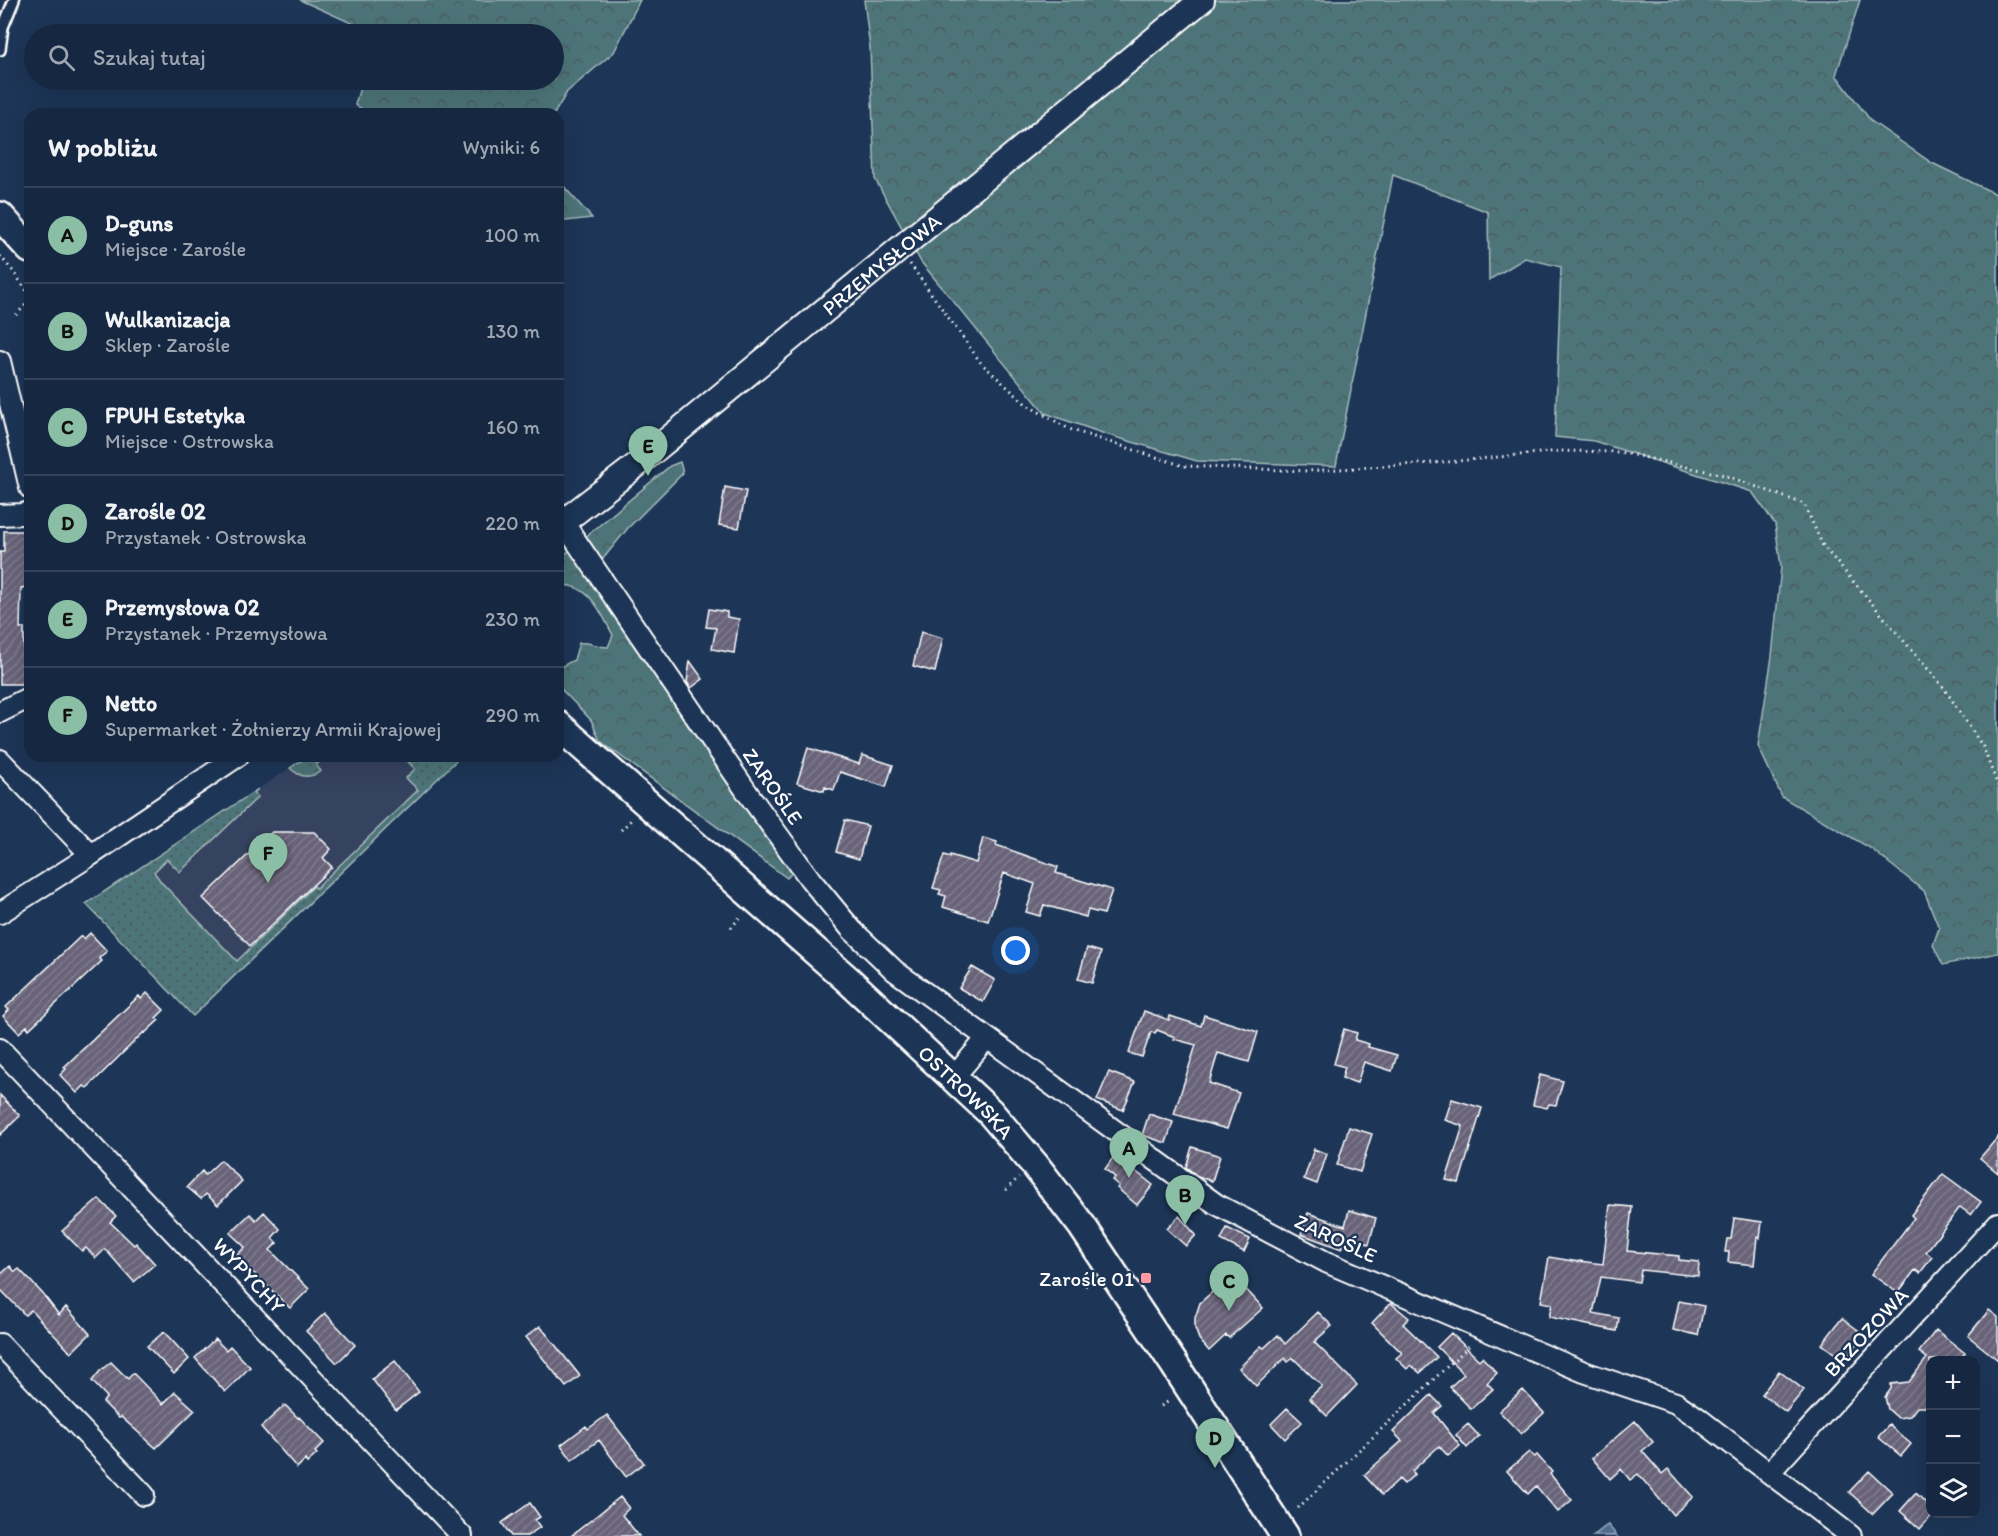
<!DOCTYPE html>
<html lang="pl">
<meta charset="utf-8">
<style>
:root{--surface:#162841;--page:#23344c;--text:#f1f3f6;--muted:#9ea6b1;--line:#35445a;--accent:#8abfa5}
body{margin:0;font-family:Itim,sans-serif;background:var(--page);color:var(--text)}
.controls{position:absolute;right:18px;bottom:18px;display:grid;overflow:hidden;border-radius:12px;box-shadow:0 6px 24px #0002}
.controls button{width:54px;height:54px;display:grid;place-items:center;padding:0;border:0;border-bottom:2px solid var(--line);background:var(--surface);color:var(--text);font:30px sans-serif}
.you{position:absolute;left:1016px;top:951px;width:21px;height:21px;margin:-15px;border:4px solid #fff;border-radius:50%;background:#1a73e8;box-shadow:0 0 0 9px #1a73e833}
.badge{display:grid;place-items:center;width:39px;height:39px;border-radius:50%;background:var(--accent);color:#111;font-size:20px;font-weight:700}
.pin{position:absolute;translate:-50% -50px;filter:drop-shadow(0 2px 3px #0008)}
.pin::after{content:'';position:absolute;top:32px;width:21px;height:18px;background:inherit;clip-path:polygon(0 0,100% 0,50% 100%)}
.list{margin:0;padding:0;list-style:none}
h2{display:flex;justify-content:space-between;align-items:center;height:78px;margin:0;padding:0 24px;font-size:26px}
h2 small{font-size:20px;font-weight:400;color:var(--muted)}
.list li{display:grid;grid-template-columns:39px 1fr auto;gap:18px;align-items:center;box-sizing:border-box;height:96px;padding:0 24px;border-top:2px solid var(--line)}
.list b{display:block;font-size:22px;white-space:nowrap}
.list p{margin:0;font-size:20px;white-space:nowrap;color:var(--muted)}
.list em{font-size:20px;font-style:normal;color:var(--muted)}
.icon{flex:none;width:33px;height:33px;fill:none;stroke:currentColor;stroke-width:2;stroke-linecap:round;stroke-linejoin:round}
.map{position:relative;flex:none;width:1998px;height:1536px;overflow:hidden}
.search{position:absolute;background:var(--surface);box-shadow:0 6px 24px #0002;left:24px;top:24px;width:540px;height:66px;display:flex;align-items:center;gap:15px;box-sizing:border-box;padding:0 21px;border-radius:33px;color:var(--muted);font-size:22px}
.panel{position:absolute;background:var(--surface);box-shadow:0 6px 24px #0002;left:24px;top:108px;width:540px;height:654px;border-radius:18px}
.map>svg:first-child{display:block}
.built{fill:#344361}
.grass{fill:url(#grass-dots);stroke:#a6babc;stroke-width:1.5}
.forest{fill:url(#forest-crowns);stroke:#a6babc;stroke-width:1.5}
.water{fill:url(#water-waves);stroke:#96a7bc;stroke-width:1.5}
.building{fill:url(#building-hatch);stroke:#fff;stroke-width:1.5}
.lines{fill:none;stroke-linecap:round;stroke-linejoin:round}
.service-casing{stroke:#fff;stroke-width:14}
.minor-casing{stroke:#fff;stroke-width:24}
.tertiary-casing{stroke:#fff;stroke-width:28}
.secondary-casing{stroke:#fff;stroke-width:32}
.path{stroke:#fff;stroke-width:3;stroke-dasharray:1.5 4.5;stroke-linecap:butt}
.service{stroke:#1d3557;stroke-width:9}
.minor{stroke:#1d3557;stroke-width:20}
.tertiary{stroke:#1d3557;stroke-width:24}
.secondary{stroke:#1d3557;stroke-width:27}
.poi-dot{fill:#ff9aa2;stroke:#1d3557;stroke-width:2}
.labels{text-anchor:middle;dominant-baseline:central;stroke-width:4.5;stroke-linejoin:round;paint-order:stroke}
.street-label{font-size:21px;fill:#fff;stroke:#1d3557}
.poi-label{font-size:21px;fill:#fff;stroke:#1d3557;text-anchor:end}
</style>
<div class="map">
<svg width="1998" height="1536" viewBox="0 0 1998 1536">
<defs>
<pattern id="grass-dots" width="8" height="8" patternUnits="userSpaceOnUse" patternTransform="scale(1.5)"><rect width="8" height="8" fill="#4d7579"/><path d="M2 2h.1M6 6h.1" fill="none" stroke="#4c5c5e" stroke-width="1.8" stroke-linecap="round"/></pattern>
<pattern id="forest-crowns" width="20" height="18" patternUnits="userSpaceOnUse" patternTransform="scale(1.5)"><rect width="20" height="18" fill="#4d7579"/><path d="M2 6a3 3 0 1 1 6 0M12 15a3 3 0 1 1 6 0" fill="none" stroke="#4c5c5e"/></pattern>
<pattern id="water-waves" width="16" height="10" patternUnits="userSpaceOnUse" patternTransform="scale(1.5)"><rect width="16" height="10" fill="#506d8f"/><path d="M0 5q4-4 8 0t8 0" fill="none" stroke="#6a83a0"/></pattern>
<pattern id="building-hatch" width="6" height="6" patternUnits="userSpaceOnUse" patternTransform="scale(1.5)"><rect width="6" height="6" fill="#686379"/><path d="M-1 1l2-2M0 6l6-6M5 7l2-2" fill="none" stroke="#7f7a8d"/></pattern>
</defs>
<rect width="100%" height="100%" fill="#1d3557"/>
<filter id="ink" filterUnits="userSpaceOnUse"><feTurbulence type="fractalNoise" baseFrequency=".0167" numOctaves="2"/><feDisplacementMap in="SourceGraphic" scale="12" xChannelSelector="R" yChannelSelector="G"/><feConvolveMatrix kernelMatrix="1 2 1 2 8 2 1 2 1" color-interpolation-filters="sRGB"/></filter>
<g filter="url(#ink)">
<path class="built" d="M308,756H447L458,759L193,1016L86,904Z"/>
<path class="grass" d="M308,756H326L316,765L321,771C310,779 300,778 290,768Z
M403,756H447L458,759L193,1016L86,904L258,789L254,793L258,797L180,872L167,859L154,872L162,883L237,961L314,886L316,888L418,790L406,778L415,769Z"/>
<path class="forest" d="M300,0H640L614,52L567,92L554,114H370L355,105L362,80H554V34H374V33Z
M864,0H1860L1836,75L1871,121L1932,163L1998,195V953L1943,965L1933,945L1939,928L1924,891L1870,848L1782,797L1758,746L1772,656L1781,567L1775,524L1752,492L1594,441L1555,437L1561,267L1525,258L1489,280L1488,212L1393,175L1336,466L1197,461L1105,434L1045,413L921,262L875,179L870,48Z
M558,180L592,218L558,222Z
M680,462L683,473L628,528L602,560L798,866L787,878L600,741L591,720L558,686V671L564,665L574,660L579,643C591,641 596,647 608,647L613,635C600,611 590,583 558,585V560L670,466Z"/>
<path class="water" d="M1608,1525L1617,1536H1593L1606,1526Z"/>
<path class="building" d="M725,487L746,491L739,528L719,525Z
M4,531H30V566H26L27,587L21,588L20,628H24V648H30V682H27V684H0V552H4Z
M709,609L727,612V617L739,619L734,653L712,649L716,628L706,627Z
M921,632L943,638L935,672L913,666Z
M690,661L703,679L691,688L687,682Z
M808,748L859,764L862,755L893,765L886,787L840,772L834,790L825,787L824,791L797,783Z
M845,820L868,826L859,859L836,852Z
M272,832H314L331,849L323,858L332,867L250,946L203,898Z
M983,838L997,842L996,845L1058,867L1056,873L1112,890L1104,914L1088,910L1086,917L1044,905L1040,916L1026,912L1035,884L1004,873L988,921L943,907L946,896L939,894L941,890L933,888L944,855L950,857V855L976,863Z
M90,933L107,951L99,958L102,961L29,1029L27,1026L19,1033L3,1016L9,1010L6,1007L81,936L84,939Z
M1087,948L1101,952L1092,983L1078,979Z
M972,967L995,980L983,1002L959,988Z
M147,993L164,1010L156,1018L159,1020L145,1033L144,1032L87,1088L84,1086L77,1093L60,1075L66,1069L64,1067L139,996L141,999Z
M1144,1011L1169,1020L1170,1016L1201,1026L1204,1015L1258,1032L1249,1062L1218,1053L1209,1083L1239,1093L1227,1129L1174,1114L1196,1045L1174,1039L1175,1037L1157,1030L1155,1033L1151,1032L1142,1057L1129,1053Z
M1344,1029L1357,1033L1355,1040L1369,1044L1368,1047L1397,1055L1392,1071L1364,1062L1357,1083L1342,1078L1345,1067L1334,1064Z
M1109,1072L1135,1082L1123,1110L1097,1100Z
M1540,1075L1563,1081L1556,1105L1549,1104L1547,1108L1533,1105Z
M0,1095L20,1116L0,1135Z
M1452,1099L1482,1108L1459,1183L1446,1180L1463,1126L1445,1120Z
M1149,1114L1173,1122L1166,1143L1142,1135Z
M1349,1127L1372,1134L1360,1172L1337,1165Z
M1998,1137V1173L1980,1158Z
M1192,1147L1220,1156L1212,1181L1199,1177L1186,1167Z
M1314,1149L1327,1154L1317,1184L1304,1179Z
M1115,1155L1153,1185L1137,1205L1117,1188L1119,1186L1112,1180L1115,1177L1105,1169Z
M221,1160L242,1181L218,1205L206,1194L201,1199L187,1187L202,1171L205,1175Z
M1943,1174L1981,1202L1971,1215L1960,1207L1926,1252L1932,1257L1920,1273L1915,1270L1898,1293L1871,1274L1914,1218L1911,1215Z
M99,1199L116,1216L110,1222L134,1245L136,1243L155,1264L134,1282L105,1249L96,1258L86,1248L82,1251L62,1231Z
M1610,1205L1632,1207L1627,1251L1679,1256V1260L1699,1262L1698,1276L1641,1270L1639,1282L1601,1277L1593,1313L1619,1318L1617,1331L1549,1317L1552,1304L1541,1302L1549,1257L1579,1262V1261L1603,1264Z
M1349,1210L1376,1218L1369,1244L1346,1238L1342,1249L1301,1234L1308,1213L1345,1226Z
M264,1212L280,1229L272,1238L277,1243L270,1250L309,1289L290,1308L236,1256L245,1247L230,1233L250,1214L256,1220Z
M1179,1216L1196,1235L1186,1246L1167,1229Z
M1734,1218L1762,1222L1760,1238L1757,1237L1754,1265L1728,1262L1729,1252H1725L1727,1239H1731Z
M1227,1228L1250,1239L1244,1252L1221,1240Z
M10,1266L15,1272L19,1269L42,1293L59,1315L66,1307L90,1334L71,1353L31,1310L25,1315L0,1289V1275Z
M1232,1274L1263,1308L1229,1338L1226,1335L1209,1351L1199,1339L1195,1328V1318L1200,1303Z
M1679,1301L1704,1306L1698,1335L1673,1330Z
M1391,1303L1409,1318L1403,1324L1437,1357L1420,1373L1411,1365L1407,1369L1396,1358L1402,1353L1372,1323Z
M1989,1310L1998,1317V1360L1968,1336Z
M1318,1312L1332,1326L1314,1342L1357,1385L1327,1416L1309,1398L1322,1386L1293,1358L1288,1362L1285,1358L1256,1386L1239,1368L1261,1346L1264,1348L1278,1335L1285,1344Z
M325,1313L355,1345L337,1363L306,1331Z
M1842,1318L1862,1333L1855,1341L1858,1343L1850,1354L1847,1352L1842,1359L1822,1344Z
M540,1326L580,1376L566,1387L526,1337Z
M1936,1330L1965,1353L1958,1360H1930V1402L1927,1407H1917L1910,1416L1898,1418L1888,1409L1885,1397L1891,1389V1384L1909,1382L1927,1358L1919,1352Z
M164,1332L189,1359L174,1374L147,1346Z
M1451,1333L1479,1360L1482,1357L1497,1373L1487,1383L1493,1389L1471,1409L1450,1387L1464,1374L1437,1347Z
M215,1339L226,1350L230,1346L250,1367L225,1392L195,1358Z
M395,1361L419,1392L396,1410L372,1379Z
M111,1362L128,1379L133,1373L163,1404L175,1392L195,1410L156,1448L121,1417L119,1418L103,1402L107,1397L92,1381L100,1371Z
M1779,1371L1804,1390L1786,1412L1762,1394Z
M1523,1390L1544,1413L1521,1434L1499,1411Z
M1431,1395L1442,1406L1434,1413L1460,1446L1448,1456L1439,1446L1412,1471L1415,1474L1404,1484L1399,1479L1382,1495L1364,1475L1402,1441L1393,1432Z
M285,1405L298,1418L299,1417L324,1443L315,1452L317,1454L307,1463L305,1460L297,1468L261,1427Z
M1287,1408L1302,1422L1285,1439L1271,1424Z
M607,1415L644,1463L626,1477L599,1440L572,1460L561,1445L586,1426L588,1429Z
M1635,1421L1653,1442L1642,1451L1662,1474L1668,1469L1693,1497L1673,1515L1638,1474L1630,1480L1621,1469L1610,1479L1592,1458Z
M1468,1424L1479,1436L1467,1448L1456,1435Z
M1889,1425L1911,1444L1901,1456L1878,1437Z
M1529,1452L1534,1457L1537,1455L1552,1472L1550,1474L1572,1500L1558,1512L1536,1486L1528,1494L1507,1471Z
M1869,1471L1893,1493L1873,1514L1849,1492Z
M1916,1493L1930,1507V1514H1933L1920,1529L1900,1511Z
M620,1497L629,1508L622,1515L639,1536H571Z
M530,1503L540,1517L535,1520L540,1527L527,1536H511L502,1523Z"/>
<g class="lines">
<defs>
<path id="service" d="M0,50L3,27L14,0"/>
<path id="minor" d="M0,361L30,488
M0,515L22,514L30,512
M563,522L749,795L810,879L852,930L895,971L1216,1204L1326,1262L1584,1372L1676,1403L1698,1418L1851,1536
M0,712L30,697
M0,760L91,855
M0,913L91,855L238,756
M0,1049L462,1536
M953,1078L987,1038
M0,1344L144,1495
M1769,1473L1998,1223"/>
<g id="tertiary">
<path id="s1" d="M558,526L638,464L1202,0"/>
</g>
<g id="secondary">
<path d="M0,216L30,249"/>
<path id="s2" d="M558,725L847,979L990,1112L1035,1165L1082,1226L1174,1364L1285,1536"/>
</g>
</defs>
<use href="#service" class="service-casing"/>
<use href="#minor" class="minor-casing"/>
<use href="#tertiary" class="tertiary-casing"/>
<use href="#secondary" class="secondary-casing"/>
<path class="path" d="M0,256L12,270L30,295
M910,264L981,363L1027,405L1069,429L1184,466L1308,471L1447,462L1560,451L1620,452L1724,475L1804,504L1823,546L1944,688L1983,747L1998,786
M16,315L30,300
M621,830L633,818
M731,928L741,916
M1006,1190L1019,1177
M1085,1286L1092,1280
M1161,1406L1171,1400
M1298,1508L1471,1344"/>
<use href="#service" class="service"/>
<use href="#minor" class="minor"/>
<use href="#tertiary" class="tertiary"/>
<use href="#secondary" class="secondary"/>
</g>
</g>
<rect class="poi-dot" x="1140" y="1272" width="12" height="12" rx="3"/>
<g class="labels">
<g class="street-label">
<text stroke="none"><textPath href="#s1" startOffset="416">PRZEMYSŁOWA</textPath></text>
<text transform="translate(773 786) rotate(55)">ZAROŚLE</text>
<text stroke="none"><textPath href="#s2" startOffset="549">OSTROWSKA</textPath></text>
<text transform="translate(1336 1238) rotate(25)">ZAROŚLE</text>
<text transform="translate(249 1275) rotate(47)">WYPYCHY</text>
<text transform="translate(1866 1332) rotate(-47)">BRZOZOWA</text>
</g>
<g class="poi-label">
<text x="1134" y="1278">Zarośle 01</text>
</g>
</g>
</svg>
<div class="controls">
<button>+</button>
<button>−</button>
<button><svg class="icon" aria-label="layers" viewBox="0 0 24 24"><path d="M12 4l9 5-9 5-9-5zM3 14l9 5 9-5"/></svg></button>
</div>
<div class="you"></div>
<div class="pin badge" style="left:1129px;top:1178px">A</div>
<div class="pin badge" style="left:1185px;top:1225px">B</div>
<div class="pin badge" style="left:1229px;top:1311px">C</div>
<div class="pin badge" style="left:1215px;top:1468px">D</div>
<div class="pin badge" style="left:648px;top:476px">E</div>
<div class="pin badge" style="left:268px;top:883px">F</div>
<div class="search"><svg class="icon" aria-label="search" viewBox="0 0 24 24"><circle cx="10" cy="10" r="6"/><path d="M15 15l6 6"/></svg>Szukaj tutaj</div>
<section class="panel">
<h2>W pobliżu<small>Wyniki: 6</small></h2>
<ul class="list">
<li><span class="badge">A</span><div><b>D-guns</b><p>Miejsce · Zarośle</p></div><em>100 m</em></li>
<li><span class="badge">B</span><div><b>Wulkanizacja</b><p>Sklep · Zarośle</p></div><em>130 m</em></li>
<li><span class="badge">C</span><div><b>FPUH Estetyka</b><p>Miejsce · Ostrowska</p></div><em>160 m</em></li>
<li><span class="badge">D</span><div><b>Zarośle 02</b><p>Przystanek · Ostrowska</p></div><em>220 m</em></li>
<li><span class="badge">E</span><div><b>Przemysłowa 02</b><p>Przystanek · Przemysłowa</p></div><em>230 m</em></li>
<li><span class="badge">F</span><div><b>Netto</b><p>Supermarket · Żołnierzy Armii Krajowej</p></div><em>290 m</em></li>
</ul>
</section>
</div>
